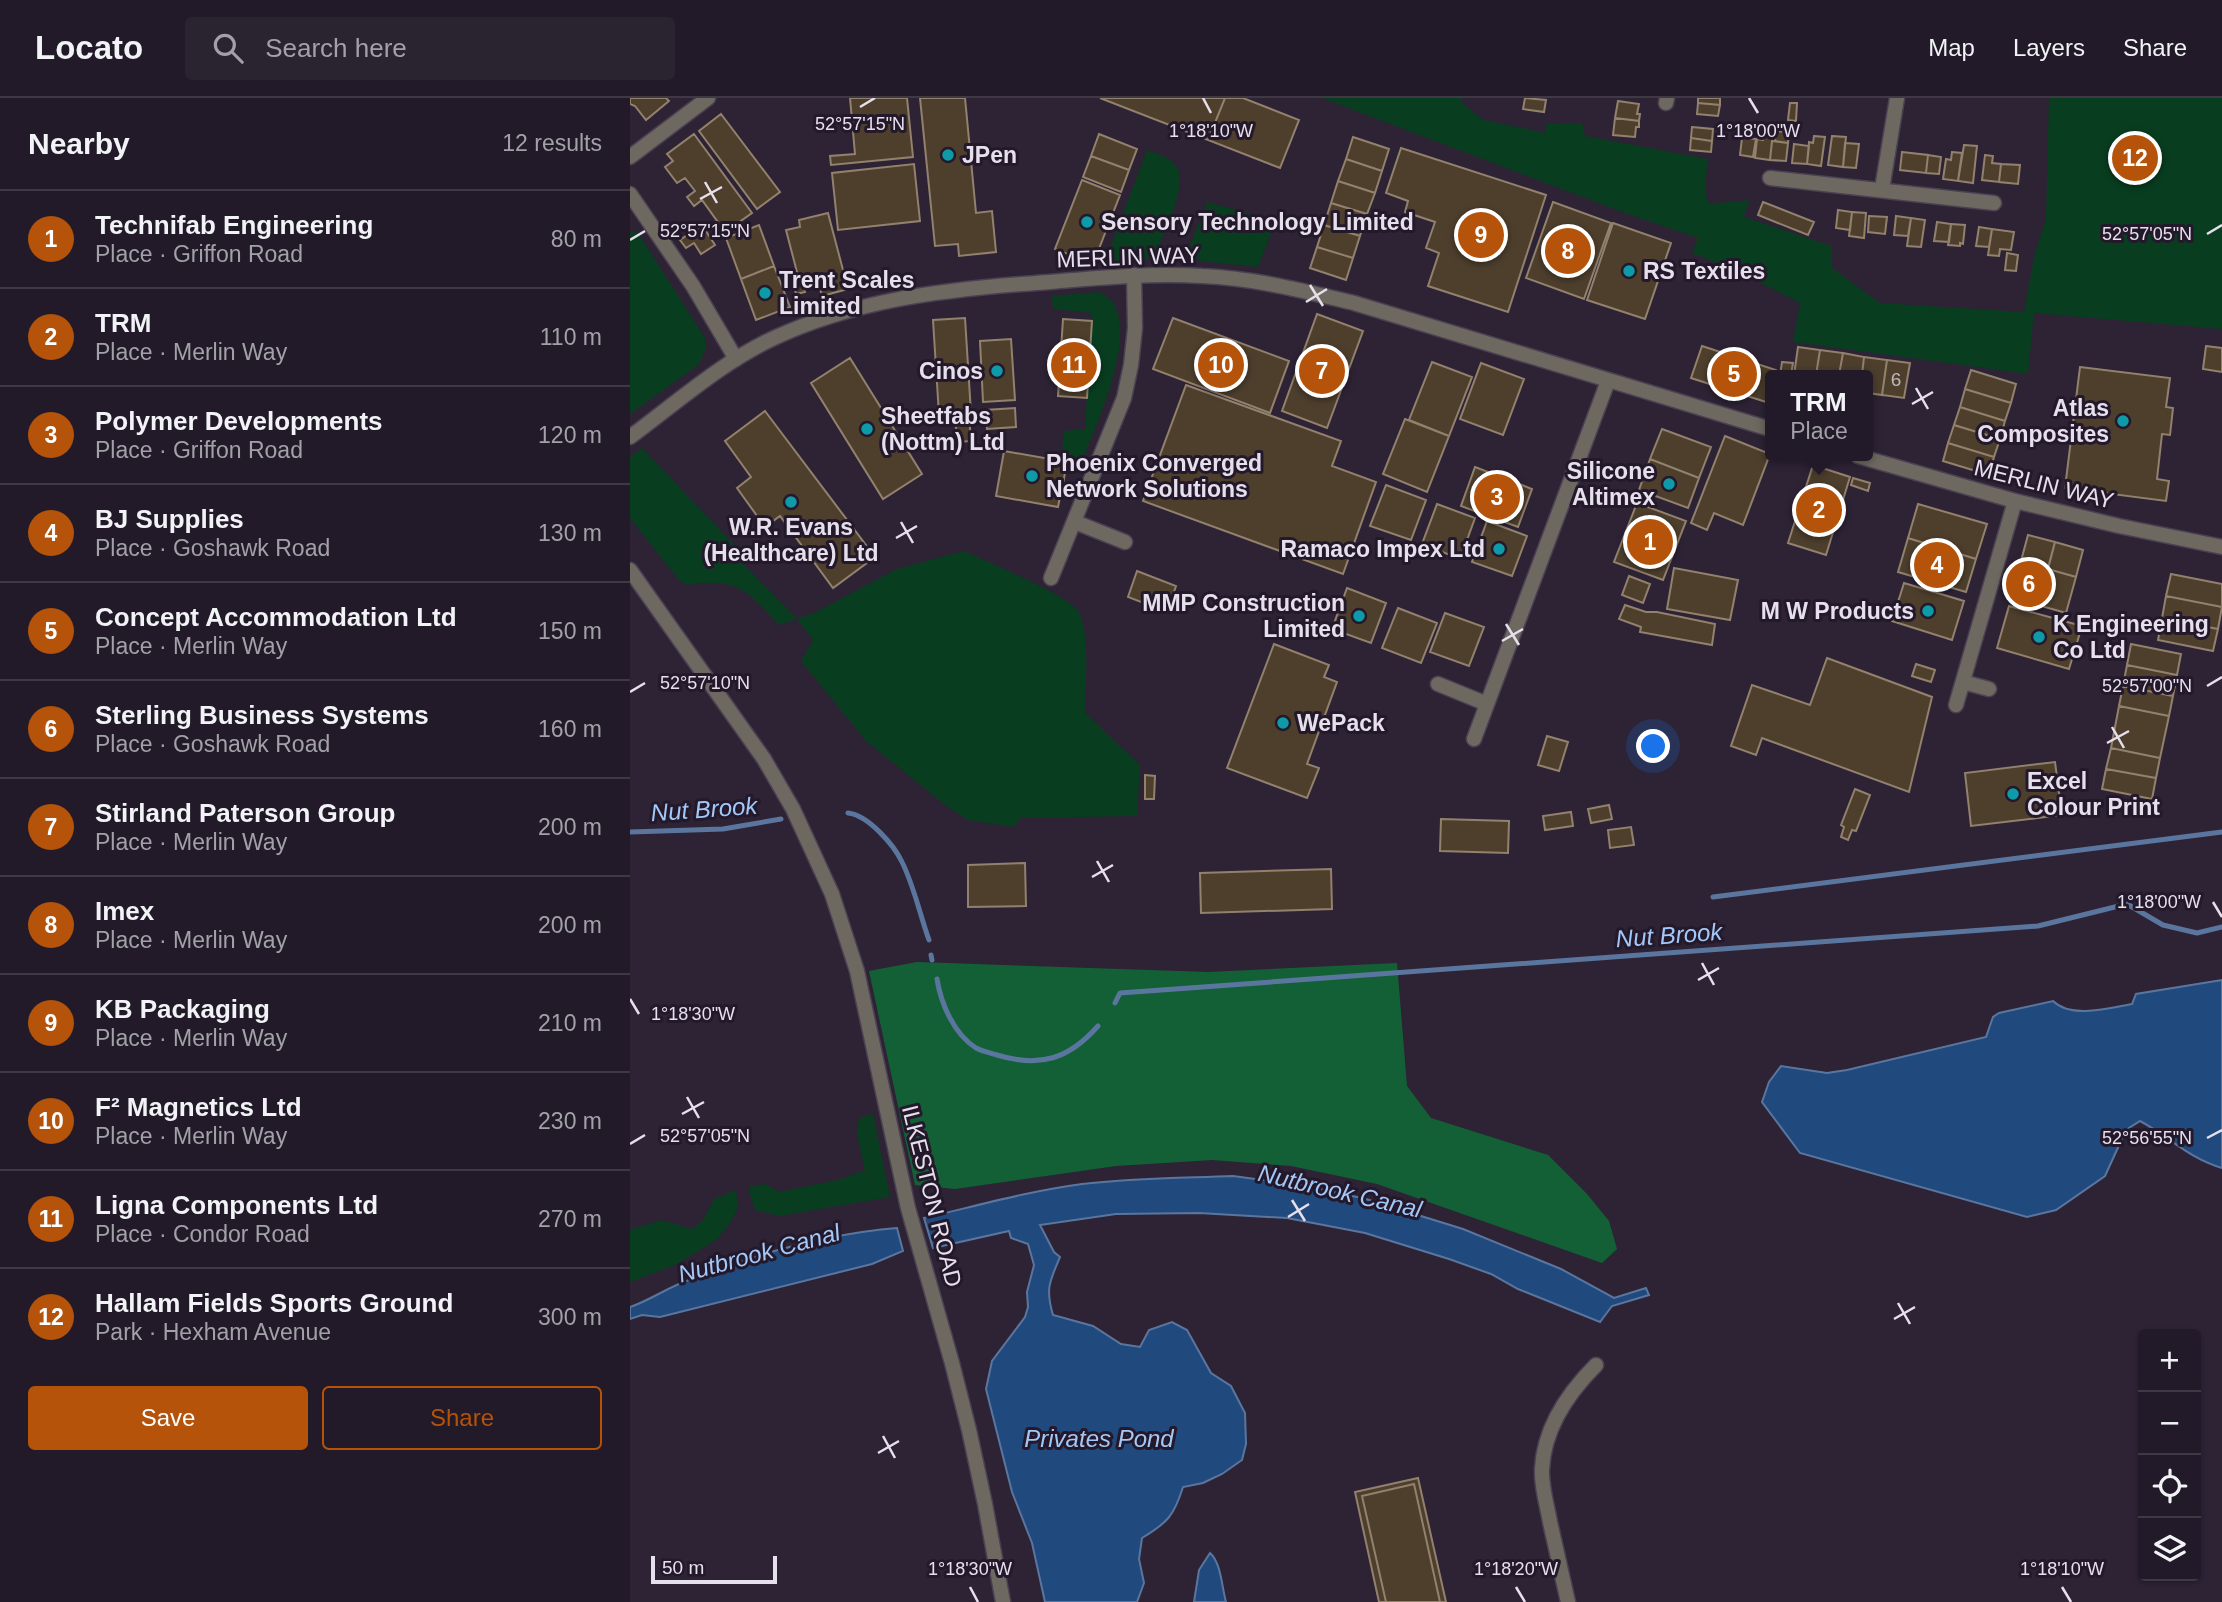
<!DOCTYPE html>
<meta charset="utf-8">
<style>
:root{--surface:#221a28;--page:#2a2330;--text:#f1f3f6;--muted:#a2a1a8;--line:#3f3845;--accent:#b45309}
body{margin:0;font-family:Helvetica,sans-serif;background:var(--page);color:var(--text)}
.controls{position:absolute;right:21px;bottom:21px;display:grid;overflow:hidden;border-radius:7px;box-shadow:0 2px 5px #0004}
.controls button{width:63px;height:63px;display:grid;place-items:center;padding:0;border:0;border-bottom:2px solid var(--line);background:var(--surface);color:var(--text);font:35px sans-serif}
.scale{position:absolute;left:21px;bottom:18px;width:126px;box-sizing:border-box;padding-left:7px;border:4px solid #e6dfec;border-top:0;font-size:19px;line-height:24px;white-space:nowrap;color:#e6dfec;-webkit-text-stroke:5px #23192b;paint-order:stroke}
.you{position:absolute;left:1024px;top:649px;width:24px;height:24px;margin:-18px;border:5px solid #fff;border-radius:50%;background:#1a73e8;box-shadow:0 0 0 10px #1a73e833}
.badge{display:grid;place-items:center;width:46px;height:46px;border-radius:50%;background:var(--accent);color:#fff;font-size:23px;font-weight:700}
.pin{position:absolute;translate:-50% -50%;border:4px solid #fff;box-shadow:0 2px 7px #0006}
.popup{position:absolute;left:1135px;top:272px;width:108px;height:91px;box-sizing:border-box;display:grid;place-content:center;border-radius:7px;background:var(--surface);filter:drop-shadow(0 2px 5px #0005);font-size:23px;white-space:nowrap;color:var(--muted)}
.popup b{font-size:26px;color:var(--text)}
.popup::after{content:'';position:absolute;left:50%;top:100%;margin-left:-14px;border:14px solid transparent;border-top-color:var(--surface)}
.list{margin:0;padding:0;list-style:none}
h2{display:flex;justify-content:space-between;align-items:center;height:91px;margin:0;padding:0 28px;font-size:30px}
h2 small{font-size:23px;font-weight:400;color:var(--muted)}
.list li{display:grid;grid-template-columns:46px 1fr auto;gap:21px;align-items:center;box-sizing:border-box;height:98px;padding:0 28px;border-top:2px solid var(--line)}
.list b{display:block;font-size:26px;white-space:nowrap}
.list p{margin:0;font-size:23px;white-space:nowrap;color:var(--muted)}
.list em{font-size:23px;font-style:normal;color:var(--muted)}
.actions{display:flex;gap:14px;padding:21px 28px}
.actions a{flex:1;padding:16px 0;border:2px solid var(--accent);border-radius:7px;text-align:center;font-size:24px;color:var(--accent)}
.actions .main{background:var(--accent);color:#fff}
.icon{flex:none;width:38px;height:38px;fill:none;stroke:currentColor;stroke-width:2;stroke-linecap:round;stroke-linejoin:round}
.map{position:relative;flex:none;width:1592px;height:1504px;overflow:hidden}
header{display:flex;align-items:center;gap:42px;box-sizing:border-box;height:98px;padding:0 35px;background:var(--surface);border-bottom:2px solid var(--line)}
header strong{font-size:33px}
nav{display:flex;gap:38px;margin-inline-start:auto;font-size:24px}
.search{width:490px;height:63px;background:var(--page);display:flex;align-items:center;gap:18px;box-sizing:border-box;padding:0 24px;border-radius:7px;color:var(--muted);font-size:26px}
main{display:flex}
aside{flex:1;background:var(--surface)}
.map>svg:first-child{display:block}
.green{fill:#093d20}
.forest{fill:#146036}
.water{fill:#20497d;stroke:#5b769e;stroke-width:2}
.lines{fill:none;stroke-linecap:round;stroke-linejoin:round}
.stream{stroke:#5b769e;stroke-width:5}
.building{fill:#4e3f2d;stroke:#92816d;stroke-width:2}
.minor-casing{stroke:#4b4152;stroke-width:17}
.tertiary-casing{stroke:#4b4152;stroke-width:17}
.minor{stroke:#6e6960;stroke-width:14}
.tertiary{stroke:#6e6960;stroke-width:14}
.ticks{fill:none;stroke:#e6dfec;stroke-width:2.5}
.culture-dot{fill:#0f9aa8;stroke:#23192b;stroke-width:2.5}
.labels{text-anchor:middle;dominant-baseline:central;stroke-width:6;stroke-linejoin:round;paint-order:stroke}
.number-label{font-size:19px;fill:#c0b7bc}
.poi-label{font-size:23px;font-weight:bold;fill:#e6dfec;stroke:#23192b;text-anchor:start}
.street-label{font-size:23px;fill:#e6dfec;stroke:#23192b}
.water-label{font-size:24px;font-style:italic;fill:#a3c7f7;stroke:#23192b}
.ticks-label{font-size:18px;text-anchor:middle;fill:#e6dfec;stroke:#23192b;stroke-width:6;stroke-linejoin:round;paint-order:stroke}
</style>
<header>
<strong>Locato</strong>
<div class="search"><svg class="icon" aria-label="search" viewBox="0 0 24 24"><circle cx="10" cy="10" r="6"/><path d="M15 15l6 6"/></svg>Search here</div>
<nav><a>Map</a><a>Layers</a><a>Share</a></nav>
</header>
<main>
<aside>
<h2>Nearby<small>12 results</small></h2>
<ul class="list">
<li><span class="badge">1</span><div><b>Technifab Engineering</b><p>Place · Griffon Road</p></div><em>80 m</em></li>
<li><span class="badge">2</span><div><b>TRM</b><p>Place · Merlin Way</p></div><em>110 m</em></li>
<li><span class="badge">3</span><div><b>Polymer Developments</b><p>Place · Griffon Road</p></div><em>120 m</em></li>
<li><span class="badge">4</span><div><b>BJ Supplies</b><p>Place · Goshawk Road</p></div><em>130 m</em></li>
<li><span class="badge">5</span><div><b>Concept Accommodation Ltd</b><p>Place · Merlin Way</p></div><em>150 m</em></li>
<li><span class="badge">6</span><div><b>Sterling Business Systems</b><p>Place · Goshawk Road</p></div><em>160 m</em></li>
<li><span class="badge">7</span><div><b>Stirland Paterson Group</b><p>Place · Merlin Way</p></div><em>200 m</em></li>
<li><span class="badge">8</span><div><b>Imex</b><p>Place · Merlin Way</p></div><em>200 m</em></li>
<li><span class="badge">9</span><div><b>KB Packaging</b><p>Place · Merlin Way</p></div><em>210 m</em></li>
<li><span class="badge">10</span><div><b>F² Magnetics Ltd</b><p>Place · Merlin Way</p></div><em>230 m</em></li>
<li><span class="badge">11</span><div><b>Ligna Components Ltd</b><p>Place · Condor Road</p></div><em>270 m</em></li>
<li><span class="badge">12</span><div><b>Hallam Fields Sports Ground</b><p>Park · Hexham Avenue</p></div><em>300 m</em></li>
</ul>
<div class="actions"><a class="main">Save</a><a>Share</a></div>
</aside>
<div class="map">
<svg width="1592" height="1504" viewBox="0 0 1592 1504">
<rect width="100%" height="100%" fill="#2d2335"/>
<path class="green" d="M692,0H833L831,4L853,22L916,35V26L952,25L955,38L1078,61L1075,88L1078,106L1119,102L1114,119L1202,148V170L1250,205L1394,214L1405,155L1416,121L1419,0H1592V231L1404,215L1398,276L1163,244L1170,205L1105,172L1062,155L1068,140L995,115Z
M517,52C527,56 540,59 546,68C559,85 533,142 523,158L511,163L475,164Z
M577,104L646,123L628,169L572,163L563,157L560,147Z
M6,132L75,240V253L68,267L0,316V136Z
M468,194C521,212 464,333 450,367L431,363L434,333L455,331L462,215L423,211L422,198Z
M12,350L115,458L112,465L167,521L186,514L267,471L334,453C355,463 438,497 448,513C461,534 455,590 455,615L510,667L507,718L390,720L384,729L338,722L315,707L236,643L171,563L183,542L167,521L149,527C118,493 107,479 57,487L49,482L0,420V359Z
M243,1016L260,1099L149,1118L125,1112L118,1089L136,1086L149,1094L208,1082L235,1072L227,1036L229,1020Z
M106,1092L108,1110L98,1128L86,1142L47,1166L0,1184V1132L31,1122L62,1131L73,1122L84,1101Z"/>
<path class="forest" d="M287,864L578,874L767,865L777,988L801,1020L918,1057L957,1096L979,1123L987,1151L972,1165L747,1086L661,1068L582,1062L486,1068L325,1091L285,1087L239,873Z"/>
<path class="water" d="M1592,882V1070C1558,1060 1540,1039 1510,1023L1496,1032L1475,1078L1426,1112L1397,1119L1170,1055L1132,1004L1139,984L1151,968L1197,975L1217,972L1356,939L1363,919L1369,915L1423,903C1441,921 1480,910 1502,906L1506,896Z
M603,1078L677,1088L736,1101L833,1131L931,1171L984,1200L1016,1190L1019,1197L982,1208L970,1224L888,1191L861,1176L819,1161L735,1135L657,1120L569,1115L486,1116L410,1127L424,1154L430,1159C420,1183 415,1190 423,1217L463,1228L491,1246L510,1249L519,1232L542,1224L557,1232L581,1275L601,1288L615,1315L616,1346L612,1362L592,1376L573,1385L553,1389C544,1418 537,1425 512,1440L509,1461L514,1485L507,1504H415L402,1445L382,1394L356,1291L362,1263L395,1219L398,1209L397,1194L404,1167L398,1146L381,1140L379,1133L303,1150L294,1120C346,1108 399,1093 452,1086C502,1080 552,1080 603,1078Z
M267,1130L273,1153L242,1166L30,1219L12,1217L0,1221V1209C21,1202 38,1189 59,1182C125,1156 196,1136 267,1130Z
M580,1455C591,1464 592,1490 596,1504H564L569,1472Z"/>
<g class="lines">
<path class="stream" d="M218,715C238,717 264,747 272,764C284,788 290,817 299,842
M0,734L93,731L151,721
M1083,799L1592,734
M301,857L302,862
M307,881C311,906 324,936 346,950C352,953 360,955 367,957C410,970 439,961 468,928
M485,905L490,895L1408,828L1497,806L1533,827L1567,835L1592,829"/>
</g>
<path class="building" d="M0,0H36L39,3L16,22L5,8L0,6Z
M220,0H277L283,59L201,67L200,58L225,56Z
M290,0H335L346,115L362,113L366,154L329,158L328,146L305,148Z
M470,0H595L578,42Z
M595,0H613L669,22L650,70L578,42Z
M895,0L916,2L914,14L893,11Z
M1068,0H1090V7L1068,5Z
M988,3L1009,6L1007,16H1010L1009,23L985,20Z
M1068,5L1090,7L1088,18L1067,16Z
M1160,5H1167L1166,23L1158,22Z
M91,16L150,94L127,111L69,33Z
M985,20L1009,23V29H1006L1005,39L983,37Z
M1062,29L1083,31L1082,43L1061,40Z
M1134,33L1143,34L1140,62L1125,60L1127,41L1133,42Z
M1146,33L1159,34L1158,45L1145,43Z
M64,36L122,115L95,134L72,102L64,108L57,99L65,93L55,80L47,85L35,69L43,63L37,56Z
M469,36L507,51L499,72L461,58Z
M1184,38L1195,39L1191,68L1177,66L1179,44L1183,45Z
M1202,38L1216,39L1213,69L1198,67Z
M723,39L759,51L752,73L716,61Z
M1061,40L1082,43L1081,54L1060,52Z
M1112,40L1126,41L1123,59L1110,57Z
M1142,43L1158,45L1156,63L1140,62Z
M1215,45L1229,46L1226,70L1213,69Z
M1164,46L1179,48L1177,66L1162,65Z
M1334,47L1347,48L1343,85L1328,83Z
M771,50L916,97L878,214L798,188L809,155L796,150L805,124L775,114L778,103L756,95Z
M1272,54L1298,57L1296,75L1270,72Z
M1322,54L1332,55L1328,83L1313,81L1316,61L1321,62Z
M1298,57L1311,59L1309,76L1296,75Z
M1355,57L1363,58L1362,65L1371,66L1369,84L1352,82Z
M461,58L499,72L491,94L453,79Z
M716,61L752,73L745,95L708,83Z
M284,66L290,123L208,132L202,75Z
M1371,66L1390,67L1388,86L1369,84Z
M452,82L490,97L463,166L425,151Z
M708,83L745,95L737,116L701,105Z
M923,104L981,125L954,201L896,180Z
M1133,104L1184,124L1178,137L1128,117Z
M701,105L737,116L730,138L694,127Z
M1208,112L1222,114L1220,132L1206,130Z
M1222,114L1236,115L1234,140L1219,138Z
M198,115L218,191L192,198L187,180L172,184L175,194L166,196L162,180L168,178L156,132L170,129L169,122Z
M1239,118L1257,119L1255,136L1238,134Z
M1266,118L1281,120L1278,138L1264,137Z
M1281,120L1295,122L1291,149L1277,148Z
M1307,124L1321,126L1319,144L1304,143Z
M983,125L1041,145L1015,221L957,202Z
M1321,126L1335,127L1333,146L1330,145V148L1318,147Z
M72,127L85,147L71,156L64,145L56,150L50,142Z
M129,127L144,168L111,181L96,140Z
M694,127L730,138L723,160L687,149Z
M1349,129L1362,131L1359,149L1346,148Z
M1362,131L1384,134L1381,152L1370,151L1369,158L1358,157Z
M687,149L723,160L716,182L680,170Z
M1377,155L1388,157L1386,173L1375,172Z
M144,168L160,209L126,222L111,181Z
M687,216L733,233L697,330L652,313Z
M335,220L341,315L309,317L303,222Z
M543,220L659,263L640,315L523,271Z
M433,221L462,223L457,300L428,298Z
M381,241L385,302L353,304L350,243Z
M1072,248L1146,272L1144,277H1140V291L1136,304L1061,280Z
M1576,248L1592,250V274L1573,271Z
M1168,249L1190,252L1186,277H1164Z
M1190,252L1213,255L1209,277H1186Z
M1213,255L1234,259L1232,277H1209Z
M1234,259L1257,262L1252,297L1238,295V277H1232Z
M220,260L292,376L253,401L181,285Z
M1257,262L1280,265L1274,300L1252,297Z
M802,264L842,279L819,338L779,322Z
M1152,264L1163,265L1161,277H1150Z
M851,265L894,281L873,337L830,321Z
M1450,269L1540,280L1536,309L1543,310L1540,337L1532,336L1527,381L1539,383L1536,403L1435,390Z
M1341,272L1386,286L1381,305L1335,291Z
M556,287L711,343L702,368L746,384L713,476L513,403Z
M1335,291L1381,305L1375,323L1330,309Z
M1330,309L1375,323L1370,341L1324,327Z
M385,310L386,329L357,331L355,312Z
M135,313L245,459L203,490L150,418L135,429L107,390L121,379L95,343Z
M339,318L341,343L327,344L325,319Z
M775,321L819,338L797,394L753,376Z
M1324,327L1370,341L1364,359L1318,345Z
M1032,331L1081,349L1069,380L1020,361Z
M1095,338L1140,356L1113,427L1084,415L1077,432L1061,425Z
M1318,345L1364,359L1359,377L1313,363Z
M374,353L437,364L432,391L436,392L435,399H430L428,409L366,398Z
M1020,361L1069,380L1058,410L1009,392Z
M1183,367L1220,379L1196,457L1158,445Z
M845,369L902,391L888,429L831,408Z
M1223,380L1240,385L1238,393L1221,387Z
M756,387L796,402L781,442L740,428Z
M1007,405L1056,423L1033,482L984,464Z
M807,406L845,420L830,461L792,446Z
M1288,406L1357,426L1346,461L1278,440Z
M857,423L897,438L882,478L842,464Z
M1398,437L1425,444L1408,507L1381,500Z
M1278,440L1346,461L1336,494L1268,474Z
M1425,444L1453,452L1446,479L1418,471Z
M1044,470L1108,482L1100,522L1037,511Z
M1418,471L1446,479L1436,515L1408,507Z
M507,473L546,488L537,514L498,499Z
M1541,476L1592,486V509L1536,498Z
M999,478L1020,486L1013,505L992,497Z
M1274,485L1334,503L1322,542L1262,523Z
M717,490L756,505L741,545L702,531Z
M1536,498L1592,509L1588,531L1532,520Z
M995,507L1016,514H1027L1085,526L1082,547L1010,534L1011,529L989,521Z
M1379,508L1452,528L1439,571L1367,550Z
M768,510L807,525L791,565L752,550Z
M815,515L854,529L839,568L800,554Z
M1532,520L1588,531L1583,553L1528,542Z
M644,546L699,567L694,579L707,584L677,666L689,670L677,700L597,670Z
M1501,546L1551,556L1547,577L1497,567Z
M1197,560L1302,599L1279,694L1132,640L1126,657L1101,648L1122,587L1180,607Z
M1286,566L1305,572L1301,584L1282,578Z
M1497,567L1547,577L1543,598L1493,588Z
M1493,588L1543,598L1539,618L1489,608Z
M1489,608L1539,618L1530,660L1481,650Z
M917,638L938,644L929,673L908,667Z
M1481,650L1530,660L1526,680L1476,671Z
M1425,664L1432,717L1341,728L1335,675Z
M1476,671L1526,680L1522,701L1472,691Z
M515,677L525,678L524,701H515Z
M1225,691L1240,697L1226,733L1222,732L1218,742L1211,739L1214,729L1211,727Z
M979,707L982,721L961,725L958,711Z
M941,714L943,728L915,732L913,718Z
M811,721L879,723L878,755L810,753Z
M1001,729L1004,747L980,750L978,732Z
M395,765L396,808L338,809V767Z
M701,771L702,811L571,815L570,775Z
M788,1380L816,1504H810L784,1386L732,1398L756,1504H749L725,1394Z
M784,1386L810,1504H756L732,1398Z"/>
<g class="lines">
<defs>
<path id="minor" d="M1036,5L1037,0
M0,59L78,0
M1140,80L1364,105
M1252,91L1267,0
M0,96L63,188L106,261
M445,424L495,444
M421,480L494,300L501,267L505,230L504,177
M1333,584L1359,591
M808,586L857,606
M1326,607L1385,403
M844,641L978,283
M938,1504C932,1477 926,1451 920,1424C917,1407 911,1388 912,1371C914,1329 938,1295 966,1267"/>
<path id="tertiary" d="M0,339C46,305 92,264 144,240C224,203 305,193 392,186C452,182 512,174 572,178C624,180 674,193 724,205L1140,331
M1228,358L1385,403L1489,428L1592,449
M0,472L134,661L163,711L202,796L227,873L278,1110L322,1265L339,1332L355,1406L373,1504"/>
</defs>
<use href="#minor" class="minor-casing"/>
<use href="#tertiary" class="tertiary-casing"/>
<use href="#minor" class="minor"/>
<use href="#tertiary" class="tertiary"/>
</g>
<path class="ticks" d="M573,0L581,15M1119,0L1128,15M230,9L245,0M75,84L87,105M70,101L92,89M1577,136L1592,127M0,142L15,133M680,187L693,208M676,204L697,191M1286,290L1298,311M1282,306L1303,294M271,424L283,445M266,440L287,428M876,526L889,547M872,543L893,531M1577,588L1592,579M0,594L15,585M1482,629L1494,650M1477,645L1499,633M467,763L479,784M462,779L483,767M1583,804L1592,819M1072,865L1084,887M1068,882L1089,870M0,901L9,916M57,999L69,1020M52,1016L74,1004M1577,1040L1592,1032M0,1046L15,1037M662,1102L675,1123M658,1119L679,1106M1268,1205L1280,1226M1264,1221L1285,1209M253,1338L265,1360M248,1355L269,1343M340,1489L348,1504M886,1489L895,1504M1432,1489L1441,1504"/>
<g class="culture-dot">
<circle cx="318" cy="57" r="7"/>
<circle cx="457" cy="124" r="7"/>
<circle cx="999" cy="173" r="7"/>
<circle cx="135" cy="195" r="7"/>
<circle cx="367" cy="273" r="7"/>
<circle cx="1493" cy="323" r="7"/>
<circle cx="237" cy="331" r="7"/>
<circle cx="402" cy="378" r="7"/>
<circle cx="1039" cy="386" r="7"/>
<circle cx="161" cy="404" r="7"/>
<circle cx="869" cy="451" r="7"/>
<circle cx="1298" cy="513" r="7"/>
<circle cx="729" cy="518" r="7"/>
<circle cx="1409" cy="539" r="7"/>
<circle cx="653" cy="625" r="7"/>
<circle cx="1383" cy="696" r="7"/>
</g>
<g class="labels">
<g class="number-label">
<text x="1266" y="281">6</text>
</g>
<g class="poi-label">
<text x="332" y="57">JPen</text>
<text x="471" y="124">Sensory Technology Limited</text>
<text x="1013" y="173">RS Textiles</text>
<text x="149" y="182">Trent Scales<tspan x="149" dy="26">Limited</tspan></text>
<text x="353" y="273" text-anchor="end">Cinos</text>
<text x="1479" y="310" text-anchor="end">Atlas<tspan x="1479" dy="26">Composites</tspan></text>
<text x="251" y="318">Sheetfabs<tspan x="251" dy="26">(Nottm) Ltd</tspan></text>
<text x="416" y="365">Phoenix Converged<tspan x="416" dy="26">Network Solutions</tspan></text>
<text x="1025" y="373" text-anchor="end">Silicone<tspan x="1025" dy="26">Altimex</tspan></text>
<text x="161" y="429" text-anchor="middle">W.R. Evans<tspan x="161" dy="26">(Healthcare) Ltd</tspan></text>
<text x="855" y="451" text-anchor="end">Ramaco Impex Ltd</text>
<text x="715" y="505" text-anchor="end">MMP Construction<tspan x="715" dy="26">Limited</tspan></text>
<text x="1284" y="513" text-anchor="end">M W Products</text>
<text x="1423" y="526">K Engineering<tspan x="1423" dy="26">Co Ltd</tspan></text>
<text x="667" y="625">WePack</text>
<text x="1397" y="683">Excel<tspan x="1397" dy="26">Colour Print</tspan></text>
</g>
<g class="street-label">
<text transform="translate(498 159) rotate(-2)">MERLIN WAY</text>
<text transform="translate(1414 386) rotate(14)">MERLIN WAY</text>
<text transform="translate(302 1098) rotate(76)">ILKESTON ROAD</text>
</g>
<g class="water-label">
<text transform="translate(74 711) rotate(-4)">Nut Brook</text>
<text transform="translate(1039 837) rotate(-4)">Nut Brook</text>
<text transform="translate(710 1093) rotate(13)">Nutbrook Canal</text>
<text transform="translate(129 1155) rotate(-15)">Nutbrook Canal</text>
<text x="469" y="1340">Privates Pond</text>
</g>
</g>
<g class="ticks-label">
<text x="230" y="32">52°57'15"N</text>
<text x="581" y="39">1°18'10"W</text>
<text x="1128" y="39">1°18'00"W</text>
<text x="75" y="139">52°57'15"N</text>
<text x="1517" y="142">52°57'05"N</text>
<text x="75" y="591">52°57'10"N</text>
<text x="1517" y="594">52°57'00"N</text>
<text x="1529" y="810">1°18'00"W</text>
<text x="63" y="922">1°18'30"W</text>
<text x="75" y="1044">52°57'05"N</text>
<text x="1517" y="1046">52°56'55"N</text>
<text x="340" y="1477">1°18'30"W</text>
<text x="886" y="1477">1°18'20"W</text>
<text x="1432" y="1477">1°18'10"W</text>
</g>
</svg>
<div class="controls">
<button>+</button>
<button>−</button>
<button><svg class="icon" aria-label="locate" viewBox="0 0 24 24"><circle cx="12" cy="12" r="6"/><path d="M12 2v4M12 18v4M2 12h4M18 12h4"/></svg></button>
<button><svg class="icon" aria-label="layers" viewBox="0 0 24 24"><path d="M12 4l9 5-9 5-9-5zM3 14l9 5 9-5"/></svg></button>
</div>
<div class="scale">50 m</div>
<div class="you"></div>
<div class="pin badge" style="left:1020px;top:444px">1</div>
<div class="pin badge" style="left:1189px;top:412px">2</div>
<div class="popup"><b>TRM</b>Place</div>
<div class="pin badge" style="left:867px;top:399px">3</div>
<div class="pin badge" style="left:1307px;top:467px">4</div>
<div class="pin badge" style="left:1104px;top:276px">5</div>
<div class="pin badge" style="left:1399px;top:486px">6</div>
<div class="pin badge" style="left:692px;top:273px">7</div>
<div class="pin badge" style="left:938px;top:153px">8</div>
<div class="pin badge" style="left:851px;top:137px">9</div>
<div class="pin badge" style="left:591px;top:267px">10</div>
<div class="pin badge" style="left:444px;top:267px">11</div>
<div class="pin badge" style="left:1505px;top:60px">12</div>
</div>
</main>
